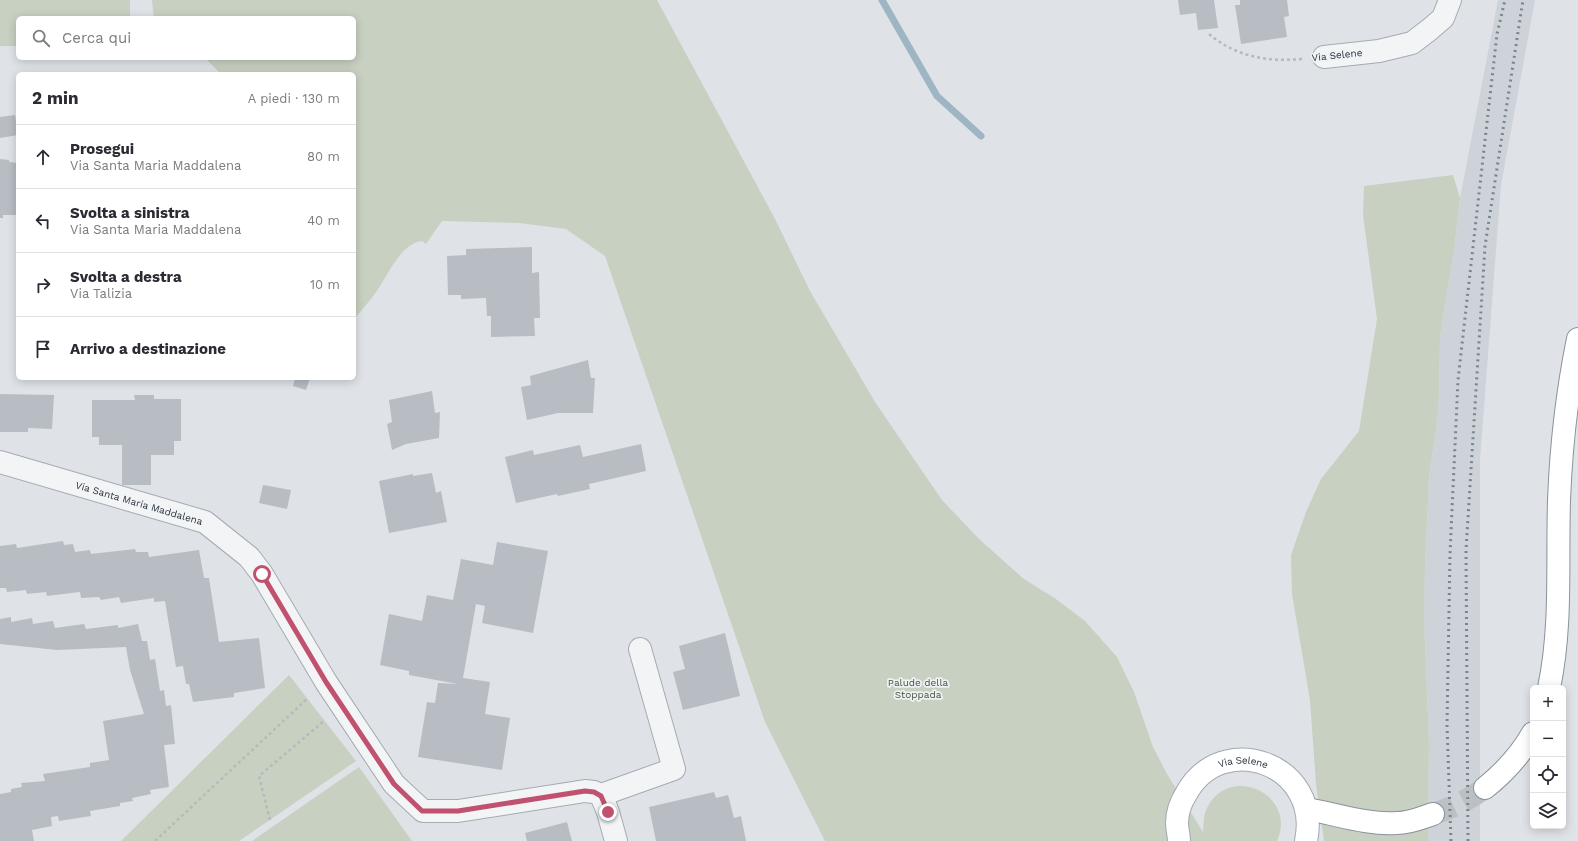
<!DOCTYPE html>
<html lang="it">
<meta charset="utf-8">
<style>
:root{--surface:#fff;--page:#f2f2f3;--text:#2b2b33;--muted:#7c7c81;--line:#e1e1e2}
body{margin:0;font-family:"Work Sans",sans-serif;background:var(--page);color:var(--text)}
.controls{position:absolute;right:12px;bottom:12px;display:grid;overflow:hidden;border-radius:6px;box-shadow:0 2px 10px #0003}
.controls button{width:36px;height:36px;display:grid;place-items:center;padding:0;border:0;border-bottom:1px solid var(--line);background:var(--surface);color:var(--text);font:20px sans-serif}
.stop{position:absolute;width:12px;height:12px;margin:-9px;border:3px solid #c0516f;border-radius:50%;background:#fff}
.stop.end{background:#c0516f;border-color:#fff;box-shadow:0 1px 4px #0008}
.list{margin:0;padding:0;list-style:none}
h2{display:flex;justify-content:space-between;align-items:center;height:52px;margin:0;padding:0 16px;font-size:17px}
h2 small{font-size:13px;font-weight:400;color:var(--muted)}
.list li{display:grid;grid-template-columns:26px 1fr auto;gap:12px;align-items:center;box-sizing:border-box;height:64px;padding:0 16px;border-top:1px solid var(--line)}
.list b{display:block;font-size:15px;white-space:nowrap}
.list p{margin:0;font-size:13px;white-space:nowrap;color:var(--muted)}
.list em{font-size:13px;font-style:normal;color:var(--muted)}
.icon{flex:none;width:22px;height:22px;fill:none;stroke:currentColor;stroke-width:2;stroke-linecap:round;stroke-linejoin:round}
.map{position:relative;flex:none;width:1578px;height:841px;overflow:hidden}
.search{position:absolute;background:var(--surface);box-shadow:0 2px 10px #0003;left:16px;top:16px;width:340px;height:44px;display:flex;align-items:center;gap:10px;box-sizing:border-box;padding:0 14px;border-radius:6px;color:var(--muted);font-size:15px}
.panel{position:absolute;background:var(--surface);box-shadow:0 2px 10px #0003;left:16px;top:72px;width:340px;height:308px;border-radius:6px}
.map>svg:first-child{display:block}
.built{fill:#ced3d9}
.green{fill:#c7d0c1}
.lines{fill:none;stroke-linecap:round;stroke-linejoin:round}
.stream{stroke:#9eb5c3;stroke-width:7}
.building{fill:#b7bdc3}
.highway-tunnel{stroke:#bbc0c5;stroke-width:22;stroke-dasharray:22 11;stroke-linecap:butt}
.minor-casing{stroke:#a5abb1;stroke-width:24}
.major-casing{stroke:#a0a9b1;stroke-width:24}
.highway-casing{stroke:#88939c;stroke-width:24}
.path{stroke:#b6babe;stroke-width:2.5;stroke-dasharray:3 3;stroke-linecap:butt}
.minor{stroke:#f2f4f6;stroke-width:22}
.major{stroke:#fff;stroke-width:22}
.highway{stroke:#fff;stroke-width:22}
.rail{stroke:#7a858f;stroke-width:3;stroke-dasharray:2 4;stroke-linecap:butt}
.route{stroke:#c0516f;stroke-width:5}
.labels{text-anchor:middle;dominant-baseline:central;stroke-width:3.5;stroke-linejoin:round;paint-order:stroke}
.street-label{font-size:10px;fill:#2a333d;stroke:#eff2f5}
.park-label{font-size:10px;fill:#425739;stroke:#eff2f5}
</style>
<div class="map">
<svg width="1578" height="841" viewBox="0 0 1578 841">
<rect width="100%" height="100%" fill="#dfe3e7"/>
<path class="built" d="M1498,0H1535L1501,185L1480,460V841H1428L1429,743L1424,618L1425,567L1429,477L1436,430L1439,397L1440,337L1455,242L1460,198Z"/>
<path class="green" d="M0,0H130V18H18V46H0Z
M152,0H657L774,217L810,291L875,402L942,500L979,539L1024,579L1056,599L1085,621L1117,657L1134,692L1153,747L1167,774L1203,832C1204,824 1203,816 1207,808C1229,763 1298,794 1277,841H825L765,722L605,256L566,229L519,223L442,221L426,244L422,241C400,243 387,278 374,295C368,303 361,311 354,319V74H221L205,58H354V18H154Z
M1453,175L1460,198L1455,242L1440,337L1439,397L1436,430L1429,477L1425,567L1424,618L1429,743L1428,841H1324L1316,784L1310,700L1292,594L1291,555L1306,512L1321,479L1359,431L1377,319L1363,215L1364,186Z
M289,675L356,761L239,841H121Z
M359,767L412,841H252Z"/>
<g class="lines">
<path class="stream" d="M882,0L937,96L981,136"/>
</g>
<path class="building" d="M1178,0H1214L1218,28L1198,30L1196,13L1180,15Z
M1240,0H1287L1289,16L1284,17L1287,37L1241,44L1235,5H1240Z
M15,115L18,135L0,138V117Z
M0,159L9,160V162L18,163V215H3V218H0Z
M532,247V273L539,272L540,318H534L535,336L491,337V316H487L486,298L461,299V295H448L447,256L466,255V249Z
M588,360L591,378H595L593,413H558L527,420L521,387L531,385L530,376Z
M295,378H310L306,390L293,386Z
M432,391L435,413L440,412L439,438L406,444L392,450L387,424L392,422L389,400Z
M0,394L54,395L52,429L28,428V432H0Z
M134,395H154V399H181V441H174V455H151V485H122V445H99V437H92V400H135Z
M641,444L646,471L589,484L590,489L558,496L557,494L516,503L505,457L533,450L534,455L580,445L583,457Z
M432,473L436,493L441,491L447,522L389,533L379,481L413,474V476Z
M263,485L291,490L287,509L259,503Z
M63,541L64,545L73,544L75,552L90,550L91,554L135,549L136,552H148L149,557L199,550L204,578H209L219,642L259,638L265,688L234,693V697L193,702L189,684H186L183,666L176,667L165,601L154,602V598L121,603L119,597L101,600L99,597L81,598L80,592L47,596L46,592L27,594L26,590L7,592L6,588H0V546L16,544L17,548Z
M497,542L548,551L533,633L482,623L485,606L476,604L463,678L490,682L485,714L510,718L502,770L418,757L427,702L435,703L438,683L458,684L409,675V671L380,665L389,614L422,621L427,595L453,600L461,559L493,565Z
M11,617V622L32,618L33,624L53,621L55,628L84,624L86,629L118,625V628L138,624L142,641H147L150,660L155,659L160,691L164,690L166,706L171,705L175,744L164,745L169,787L150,790L151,794L132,798L133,801L120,803V806L90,811L91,816L59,821L58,816L51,817L52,826L32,830L34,841H0V794L11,792V789L22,787L21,783L45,781L43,774L90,767V763L109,760L103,721L144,714L130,670L126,647L57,650L0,644V619Z
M725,633L740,696L683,710L673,672L685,669L679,646Z
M714,792L716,798L728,795L734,818L741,816L746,841H656L649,807Z
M567,822L572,841H527L525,833Z"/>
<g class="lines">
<path class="highway-tunnel" d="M1433,814C1452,808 1468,800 1485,788"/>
<defs>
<g id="minor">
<path d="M1324,57L1379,51L1412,43L1429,30L1443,18L1450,0"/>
<path id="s1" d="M0,462L205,522L249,557L262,574L326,682L394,784L423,811H458L585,791L594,792L601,795L674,769L640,649"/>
<path d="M601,795L608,812L616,841"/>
</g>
<g id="major">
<path id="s2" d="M1179,841C1179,835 1177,829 1177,823C1177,813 1181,802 1186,794C1222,728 1322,764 1306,841"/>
</g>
<path id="highway" d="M1549,688C1562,626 1557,564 1559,501C1561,446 1567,393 1578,339
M1485,788C1505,772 1520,756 1533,733
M1307,809C1336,814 1367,825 1397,823C1410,823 1421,818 1433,814"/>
</defs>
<use href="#minor" class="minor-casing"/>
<use href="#major" class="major-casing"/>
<use href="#highway" class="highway-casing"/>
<path class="path" d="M1209,34C1236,57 1268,62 1302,59
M270,820L259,776L324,721
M155,841L308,698"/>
<use href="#minor" class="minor"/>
<use href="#major" class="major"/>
<use href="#highway" class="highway"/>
<path class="rail" d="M1451,841L1447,725L1450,554L1458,380L1497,34L1505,0
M1468,841L1466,550L1485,246L1523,0"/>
</g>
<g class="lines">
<path class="route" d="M262,574L326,682L394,784L422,811H458L585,791L594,792L601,796L608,812"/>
</g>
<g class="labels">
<g class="street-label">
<text transform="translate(1337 55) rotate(-6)">Via Selene</text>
<text stroke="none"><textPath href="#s1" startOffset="145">Via Santa Maria Maddalena</textPath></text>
<text stroke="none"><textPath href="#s2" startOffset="119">Via Selene</textPath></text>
</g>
<g class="park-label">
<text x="918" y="682">Palude della<tspan x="918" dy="12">Stoppada</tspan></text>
</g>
</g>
</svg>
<div class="controls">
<button>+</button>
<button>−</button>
<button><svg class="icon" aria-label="locate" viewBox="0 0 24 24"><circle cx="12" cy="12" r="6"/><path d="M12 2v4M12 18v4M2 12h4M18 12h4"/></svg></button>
<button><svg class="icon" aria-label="layers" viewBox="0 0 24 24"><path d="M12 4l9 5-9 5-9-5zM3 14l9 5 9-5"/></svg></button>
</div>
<div class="stop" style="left:262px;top:574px"></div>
<div class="stop end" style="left:608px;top:812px"></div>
<div class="search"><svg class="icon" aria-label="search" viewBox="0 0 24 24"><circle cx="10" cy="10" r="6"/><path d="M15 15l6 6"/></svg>Cerca qui</div>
<section class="panel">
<h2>2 min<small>A piedi · 130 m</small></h2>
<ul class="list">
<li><svg class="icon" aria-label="ahead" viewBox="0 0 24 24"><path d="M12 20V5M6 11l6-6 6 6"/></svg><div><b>Prosegui</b><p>Via Santa Maria Maddalena</p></div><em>80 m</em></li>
<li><svg class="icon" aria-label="left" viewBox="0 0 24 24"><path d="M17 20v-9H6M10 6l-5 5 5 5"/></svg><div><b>Svolta a sinistra</b><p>Via Santa Maria Maddalena</p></div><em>40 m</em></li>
<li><svg class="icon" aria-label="right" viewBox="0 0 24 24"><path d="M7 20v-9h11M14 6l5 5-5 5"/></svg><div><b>Svolta a destra</b><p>Via Talizia</p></div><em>10 m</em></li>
<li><svg class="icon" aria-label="arrive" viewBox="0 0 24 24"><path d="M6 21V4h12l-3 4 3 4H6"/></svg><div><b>Arrivo a destinazione</b></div></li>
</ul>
</section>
</div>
